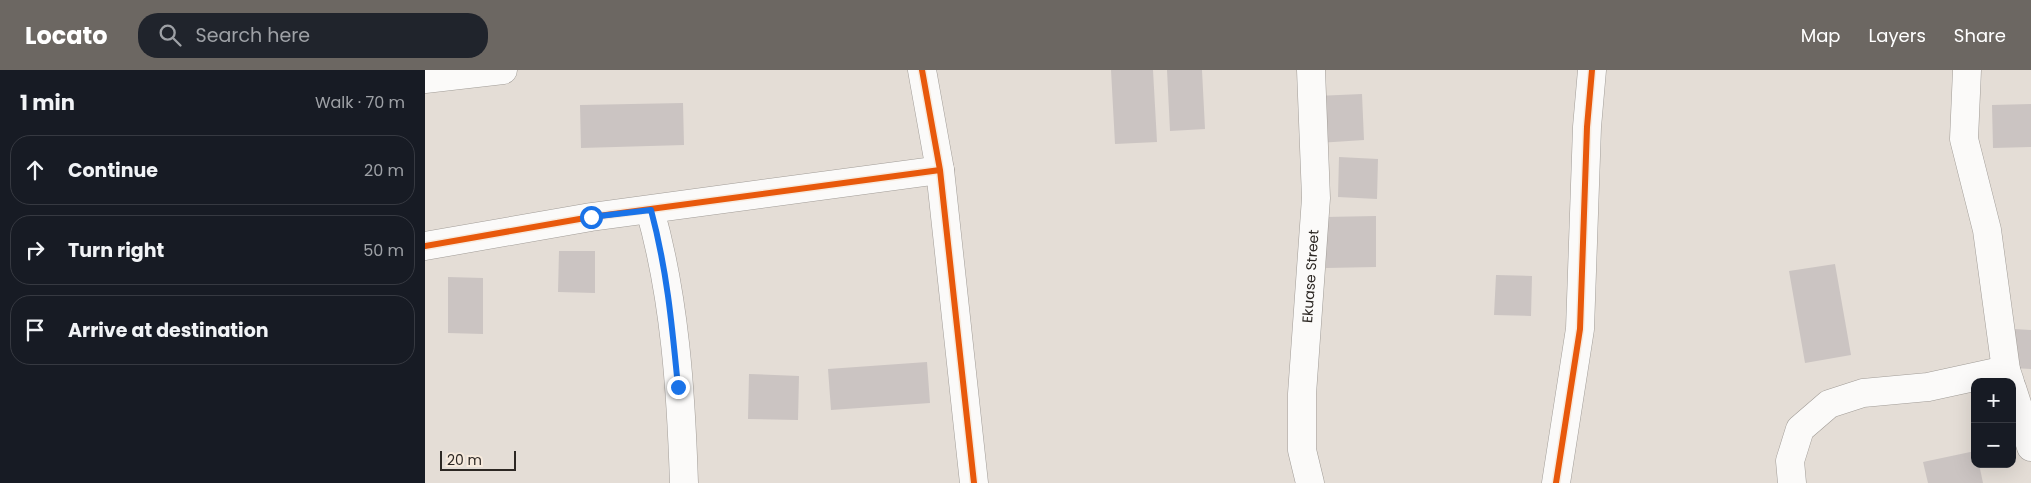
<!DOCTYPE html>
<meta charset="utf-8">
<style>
:root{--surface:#171b24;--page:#20242c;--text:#f1f3f6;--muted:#9ea1a6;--line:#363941;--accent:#6c6762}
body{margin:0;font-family:Poppins,sans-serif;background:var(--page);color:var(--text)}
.controls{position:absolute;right:15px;bottom:15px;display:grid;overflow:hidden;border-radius:10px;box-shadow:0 5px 20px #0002}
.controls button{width:45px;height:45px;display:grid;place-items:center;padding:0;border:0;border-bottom:1px solid var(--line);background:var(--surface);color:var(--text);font:25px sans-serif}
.scale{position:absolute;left:15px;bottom:12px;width:76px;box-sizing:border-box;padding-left:5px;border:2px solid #2c2723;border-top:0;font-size:14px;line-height:18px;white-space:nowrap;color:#2c2723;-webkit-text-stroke:4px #f7eadd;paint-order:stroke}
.stop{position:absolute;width:15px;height:15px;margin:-11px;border:4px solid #1a73e8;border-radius:50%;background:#fff}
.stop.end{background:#1a73e8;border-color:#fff;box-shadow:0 1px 5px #0008}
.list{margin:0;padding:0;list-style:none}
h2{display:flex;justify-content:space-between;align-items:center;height:65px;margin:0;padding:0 20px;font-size:21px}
h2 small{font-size:16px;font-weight:400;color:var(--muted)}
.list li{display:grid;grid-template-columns:32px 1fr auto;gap:15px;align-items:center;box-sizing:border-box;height:70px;margin:0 10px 10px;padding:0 10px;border:1px solid var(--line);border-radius:20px}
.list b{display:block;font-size:19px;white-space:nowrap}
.list em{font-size:16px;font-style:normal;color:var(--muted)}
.icon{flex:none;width:28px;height:28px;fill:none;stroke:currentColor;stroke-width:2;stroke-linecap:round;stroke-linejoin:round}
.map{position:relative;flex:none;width:1606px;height:413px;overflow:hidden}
header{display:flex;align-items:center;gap:30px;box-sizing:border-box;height:70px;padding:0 25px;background:var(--accent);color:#fff}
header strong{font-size:24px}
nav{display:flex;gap:28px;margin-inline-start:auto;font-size:18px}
.search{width:350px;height:45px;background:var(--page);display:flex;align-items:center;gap:12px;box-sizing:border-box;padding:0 18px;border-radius:20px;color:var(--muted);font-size:19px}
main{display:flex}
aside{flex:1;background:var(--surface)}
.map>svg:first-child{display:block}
.building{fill:#cbc4c2}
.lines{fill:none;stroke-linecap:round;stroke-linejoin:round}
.minor-casing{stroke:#a19c97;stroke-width:29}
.minor{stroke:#fbfaf9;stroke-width:28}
.cycleway-casing{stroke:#f7eadd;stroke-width:9}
.cycleway{stroke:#e8590c;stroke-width:6}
.route{stroke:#1a73e8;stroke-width:6}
.labels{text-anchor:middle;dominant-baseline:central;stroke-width:4;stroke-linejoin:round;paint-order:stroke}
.street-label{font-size:14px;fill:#2c2723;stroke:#f7eadd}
</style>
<header>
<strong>Locato</strong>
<div class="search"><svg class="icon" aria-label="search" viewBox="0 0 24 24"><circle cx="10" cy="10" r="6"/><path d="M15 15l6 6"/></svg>Search here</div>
<nav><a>Map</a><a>Layers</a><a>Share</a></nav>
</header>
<main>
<aside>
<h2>1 min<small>Walk · 70 m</small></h2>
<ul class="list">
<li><svg class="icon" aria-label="ahead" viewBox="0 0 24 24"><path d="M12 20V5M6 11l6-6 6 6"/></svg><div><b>Continue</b></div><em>20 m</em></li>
<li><svg class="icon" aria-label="right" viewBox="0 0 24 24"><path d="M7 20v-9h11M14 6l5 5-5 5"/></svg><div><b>Turn right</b></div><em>50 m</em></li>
<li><svg class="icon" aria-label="arrive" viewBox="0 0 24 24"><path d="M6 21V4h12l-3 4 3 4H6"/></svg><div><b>Arrive at destination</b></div></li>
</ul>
</aside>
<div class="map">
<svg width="1606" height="413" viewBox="0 0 1606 413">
<rect width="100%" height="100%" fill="#e4ddd6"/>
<path class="building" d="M686,0H728L732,72L690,74Z
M742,0H777L780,59L745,61Z
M937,24L939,70L893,73L891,26Z
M258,33L259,75L156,78L155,35Z
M1606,34V77L1568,78L1567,35Z
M914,87L953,89L952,129L913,127Z
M951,146V197L901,198L900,147Z
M134,181H170V223L133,222Z
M1410,194L1426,285L1380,293L1364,201Z
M1071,205L1107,206L1106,246L1069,245Z
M23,207L58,208V264L23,263Z
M1589,259L1606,260V299L1588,298Z
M502,292L505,333L406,340L403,299Z
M324,304L374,306L373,350L323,349Z
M1550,381V394H1554L1558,413H1503L1498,392Z"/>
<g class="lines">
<defs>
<g id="minor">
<path d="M497,0L515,100L549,413"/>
<path d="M1542,0L1539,69L1562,160L1581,300L1585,312"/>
<path d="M0,9L78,0"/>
<path d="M225,140C250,228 256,322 259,413"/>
<path d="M0,176L166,147L515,100"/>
<path d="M1587,318L1606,377"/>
<path id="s1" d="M885,413L877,380V324L891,128L886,0"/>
<path d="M1131,413L1155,259L1162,57L1167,0"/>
<path d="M1367,413L1365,391L1375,359L1404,334L1438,323L1503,317L1581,300"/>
</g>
</defs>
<use href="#minor" class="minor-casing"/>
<use href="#minor" class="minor"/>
<defs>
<path id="cycleway" d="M497,0L515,100L549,413
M0,176L166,147L515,100
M1131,413L1155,259L1162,57L1167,0"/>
</defs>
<use href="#cycleway" class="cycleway-casing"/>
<use href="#cycleway" class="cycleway"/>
</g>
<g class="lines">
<path class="route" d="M166,147L226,140C242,200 247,255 253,317"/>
</g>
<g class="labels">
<g class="street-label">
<text stroke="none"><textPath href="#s1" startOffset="208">Ekuase Street</textPath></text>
</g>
</g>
</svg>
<div class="controls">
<button>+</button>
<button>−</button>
</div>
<div class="scale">20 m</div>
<div class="stop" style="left:166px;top:147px"></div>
<div class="stop end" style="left:253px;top:317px"></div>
</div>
</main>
